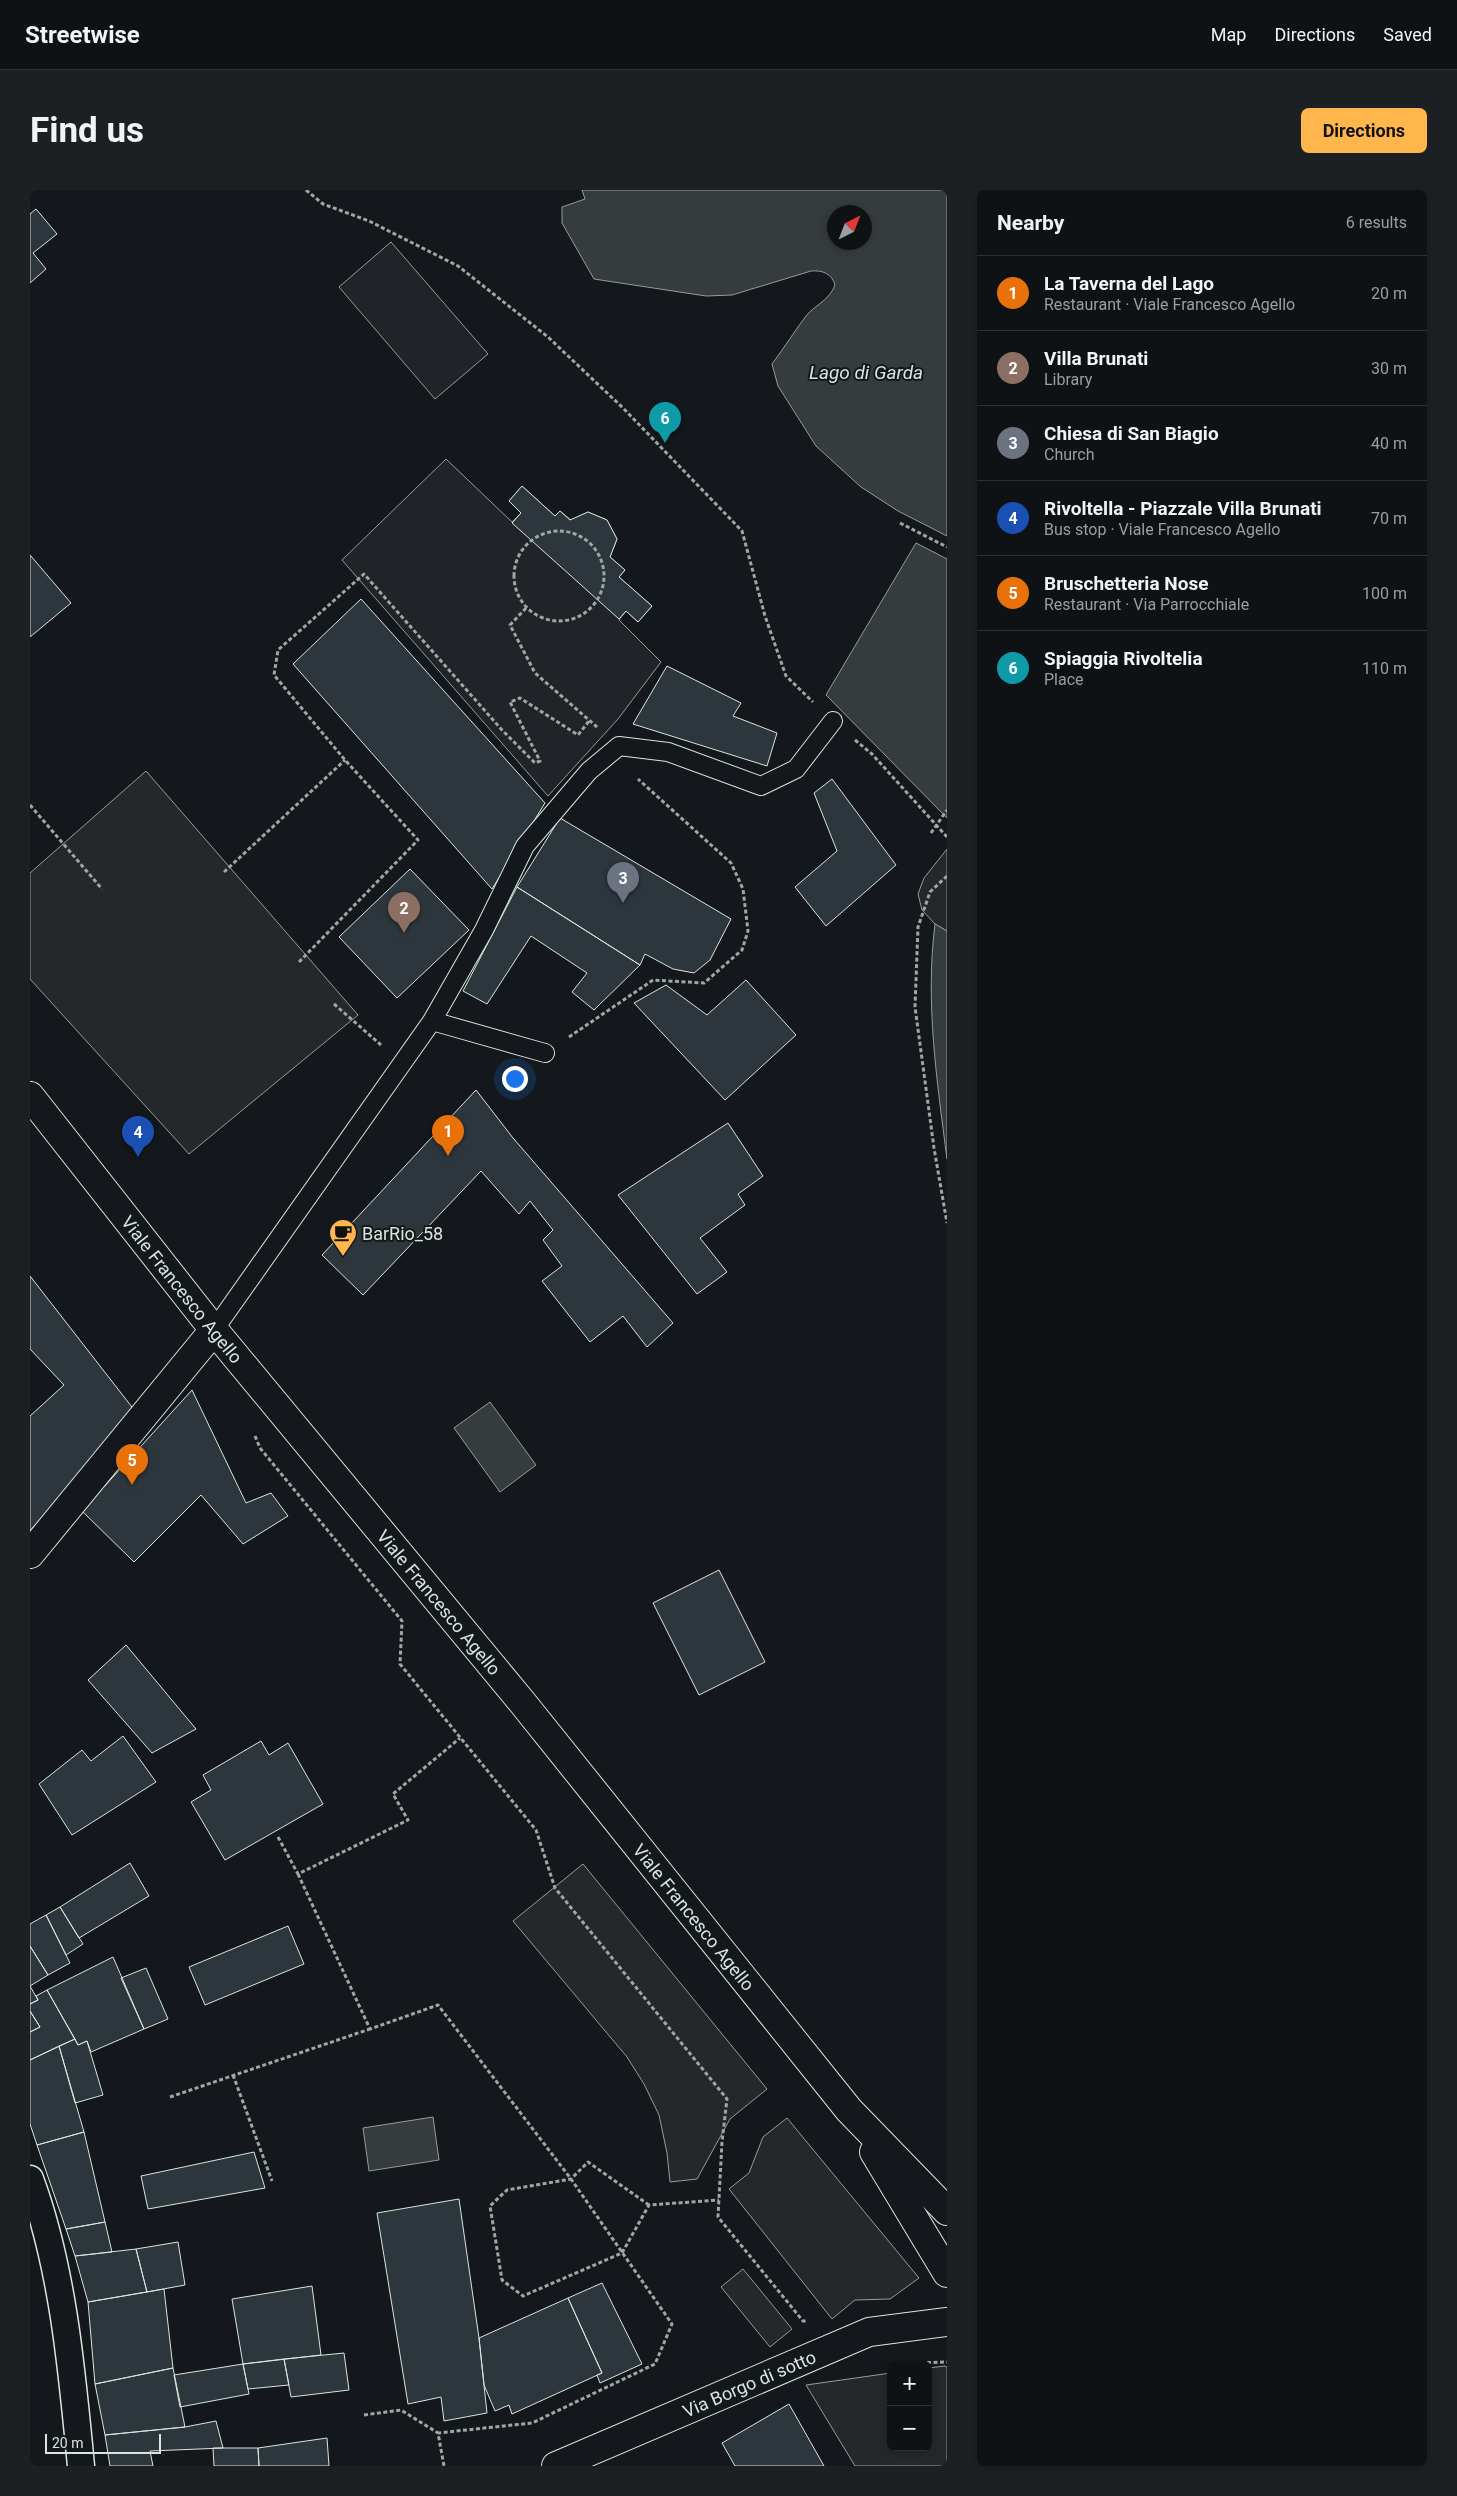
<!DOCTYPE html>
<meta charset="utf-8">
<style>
:root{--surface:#0f1215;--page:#1d2022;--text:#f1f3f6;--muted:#9b9ea0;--line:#2f3234;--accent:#ffb74d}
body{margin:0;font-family:Roboto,sans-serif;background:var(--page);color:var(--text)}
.controls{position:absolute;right:15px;bottom:15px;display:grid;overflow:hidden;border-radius:8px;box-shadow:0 2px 8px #0003}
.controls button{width:45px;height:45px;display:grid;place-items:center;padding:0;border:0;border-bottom:1px solid var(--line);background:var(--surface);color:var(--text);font:25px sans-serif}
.compass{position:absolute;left:797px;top:15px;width:45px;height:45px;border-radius:50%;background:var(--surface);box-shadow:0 2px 8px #0003;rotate:42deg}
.scale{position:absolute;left:15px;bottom:12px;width:116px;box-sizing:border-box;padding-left:5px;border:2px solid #d8e6dc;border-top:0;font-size:14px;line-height:18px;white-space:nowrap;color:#d8e6dc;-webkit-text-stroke:4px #14181c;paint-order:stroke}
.you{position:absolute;left:484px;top:888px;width:18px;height:18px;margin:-12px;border:4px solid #fff;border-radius:50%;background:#1a73e8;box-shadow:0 0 0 8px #1a73e833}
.badge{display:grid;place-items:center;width:32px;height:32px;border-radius:50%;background:var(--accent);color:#fff;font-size:16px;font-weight:700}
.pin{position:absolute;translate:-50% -41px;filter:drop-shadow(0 1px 2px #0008)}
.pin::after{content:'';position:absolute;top:26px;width:18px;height:15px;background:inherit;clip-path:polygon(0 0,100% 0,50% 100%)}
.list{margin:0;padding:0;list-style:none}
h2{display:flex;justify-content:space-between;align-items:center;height:65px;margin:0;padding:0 20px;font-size:21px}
h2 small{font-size:16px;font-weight:400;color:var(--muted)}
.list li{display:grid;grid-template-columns:32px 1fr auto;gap:15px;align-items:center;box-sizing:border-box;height:75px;padding:0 20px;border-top:1px solid var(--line)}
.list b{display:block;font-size:19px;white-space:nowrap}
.list p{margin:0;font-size:16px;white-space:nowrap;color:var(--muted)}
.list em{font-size:16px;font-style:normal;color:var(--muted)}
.map{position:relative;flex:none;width:917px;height:2276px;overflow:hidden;border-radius:8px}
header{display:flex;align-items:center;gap:30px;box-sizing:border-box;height:70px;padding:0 25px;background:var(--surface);border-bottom:1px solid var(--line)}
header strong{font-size:24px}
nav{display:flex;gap:28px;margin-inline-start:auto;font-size:18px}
.intro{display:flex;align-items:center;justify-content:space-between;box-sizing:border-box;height:120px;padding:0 30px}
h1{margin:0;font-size:35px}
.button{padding:12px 22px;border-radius:8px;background:var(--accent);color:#111;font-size:18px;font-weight:700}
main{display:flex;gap:30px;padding:0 30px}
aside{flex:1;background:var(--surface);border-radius:8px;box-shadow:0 2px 8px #0003}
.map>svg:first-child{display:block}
.green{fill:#202428;stroke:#939e99}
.parking{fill:#24282b;stroke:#939e99}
.water{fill:#363b3e;stroke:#939e99;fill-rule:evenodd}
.building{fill:#2c363c;stroke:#d8e6dc}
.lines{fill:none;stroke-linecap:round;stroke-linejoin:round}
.service-casing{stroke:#d8e6dc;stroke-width:20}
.pedestrian-casing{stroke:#d8e6dc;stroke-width:29}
.minor-casing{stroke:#d8e6dc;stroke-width:30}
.secondary-casing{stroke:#d8e6dc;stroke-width:30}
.path{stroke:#9da8a2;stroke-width:3;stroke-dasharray:4 2.5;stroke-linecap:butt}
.service{stroke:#14181c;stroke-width:18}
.pedestrian{stroke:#14181c;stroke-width:26}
.minor{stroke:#14181c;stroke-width:28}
.secondary{stroke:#14181c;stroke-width:28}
.labels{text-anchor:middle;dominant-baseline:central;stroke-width:4;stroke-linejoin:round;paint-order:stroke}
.poi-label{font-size:18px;fill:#d8e6dc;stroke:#14181c;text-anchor:start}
.street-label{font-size:18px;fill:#d8e6dc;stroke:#14181c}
.water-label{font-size:19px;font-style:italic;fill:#d8e6dc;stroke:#14181c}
</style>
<header>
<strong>Streetwise</strong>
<nav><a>Map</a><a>Directions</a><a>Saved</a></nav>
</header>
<div class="intro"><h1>Find us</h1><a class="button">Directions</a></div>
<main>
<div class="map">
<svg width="917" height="2276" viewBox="0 0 917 2276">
<rect width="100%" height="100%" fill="#14181c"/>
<path class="green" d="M361,52L458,164L405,209L309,97Z
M416,269L482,332L491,323L479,311L492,296L525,326L530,321L541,330L558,322L577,330L587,349L580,367L595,380L589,387L622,416L608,432L596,421L589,430L631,472L588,529L518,606L312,370Z"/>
<path class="parking" d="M116,581L328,825L159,964L0,789V683Z
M917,659V741L905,734L892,720L888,704L894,688Z
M553,1674L737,1899L700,1929L667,1989L640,1992L637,1963L629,1925L614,1894L597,1867L483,1731Z
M757,1928L889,2088L860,2109L825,2110L802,2129L699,1999L719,1983L733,1947Z
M713,2079L762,2139L740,2157L691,2097Z
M915,2176L917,2177V2276H825L776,2195L861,2183V2257H898V2178Z"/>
<path class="water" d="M552,0H917V346L868,321L831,297L786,256L748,196L742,174C754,158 764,142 776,126C786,114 799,111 805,95C802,84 793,80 781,81L702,105L676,106L564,89L532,33V17L555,9ZM834,22V52H804V22Z
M886,353L917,369V628L796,505Z
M905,734L917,741V969C907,891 895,812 905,734Z
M460,1212L506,1275L470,1302L424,1238Z
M403,1927L409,1970L339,1981L333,1938Z"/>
<path class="building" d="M6,19L27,44L3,63L16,79L0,93V24Z
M492,296L525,326L530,321L540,330L558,322L577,330L587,349L580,367L595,380L589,387L622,416L608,432L596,421L589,429L482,333L491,323L479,311Z
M0,365L41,413L0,447Z
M331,409L515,613L462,699L263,474Z
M637,476L711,513L703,526L747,543L737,576L603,534Z
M802,589L866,675L796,736L765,697L807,661L784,603Z
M530,628L701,729L680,770L664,783L643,779L615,764L610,775L487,697Z
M380,679L439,740L367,808L309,747Z
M487,697L610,775L564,820L542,802L557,783L501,746L457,814L433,801Z
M716,790L766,845L695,910L604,813L636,795L677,825Z
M446,900L483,948L643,1133L617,1157L593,1126L560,1152L512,1091L532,1076L513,1050L523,1040L500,1011L489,1024L451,981L333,1105L292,1065Z
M698,933L733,986L708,1004L715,1015L670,1048L697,1082L667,1104L588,1005Z
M0,1086L105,1221L0,1341V1226L34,1195L0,1159Z
M162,1200L216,1313L241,1303L258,1326L213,1354L171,1305L104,1372L52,1321Z
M689,1380L735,1472L669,1505L623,1413Z
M96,1455L166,1539L122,1563L58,1490Z
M93,1546L126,1592L42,1645L9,1594L52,1560L61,1571Z
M231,1551L239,1565L258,1553L293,1614L195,1670L161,1612L181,1600L173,1585Z
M100,1673L119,1706L49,1748L30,1717Z
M30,1717L53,1754L36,1765L16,1725Z
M16,1725L40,1773L18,1785L0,1756V1734Z
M258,1736L274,1774L175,1815L159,1777Z
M0,1756L18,1785L0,1796Z
M83,1767L114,1839L61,1862L57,1851L48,1855L17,1800Z
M116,1778L138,1829L114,1839L91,1788Z
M0,1796L8,1810L0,1814Z
M17,1800L45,1849L0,1870V1842L10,1837L0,1821V1814L8,1810L6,1806Z
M0,1821L10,1837L0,1842Z
M45,1849L48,1855L57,1851L73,1905L45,1913L29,1856Z
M29,1856L54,1942L7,1955L0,1934V1870Z
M54,1942L75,2032L36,2039L7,1955Z
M224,1962L235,1998L118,2019L111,1986Z
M429,2009L449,2148L457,2223L414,2231L411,2207L378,2214L347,2023Z
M75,2032L82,2062L45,2066L36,2039Z
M148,2052L155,2095L117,2102L106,2059Z
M106,2059L117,2102L58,2112L45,2066Z
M572,2093L612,2174L570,2193L567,2185L572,2183L538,2108Z
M282,2096L291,2165L213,2174L202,2109Z
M134,2099L143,2178L65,2194L58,2112Z
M538,2108L572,2183L482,2224L479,2215L465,2221L454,2195L449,2148Z
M314,2163L319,2200L261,2207L254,2169Z
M254,2169L259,2195L218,2199L213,2174Z
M213,2174L219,2204L150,2217L144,2185Z
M143,2178L155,2237L75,2245L65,2194Z
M759,2214L794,2276H705L692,2253Z
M186,2231L193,2258L120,2261L123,2276H80L75,2245L155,2237Z
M297,2248L299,2276H229L228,2258Z
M183,2258H228L229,2276H184Z"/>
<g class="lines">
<defs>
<path id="service" d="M402,831L515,863
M184,1140L402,831L454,740L495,656L559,581L589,556L638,562L731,596L766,579L803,531"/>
<path id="pedestrian" d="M0,1989C33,2078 42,2182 51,2276"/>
<g id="minor">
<path d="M0,1364L184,1140"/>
<path id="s1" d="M526,2276L839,2142L917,2132"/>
</g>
<g id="secondary">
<path id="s2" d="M0,906L184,1140L492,1512L819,1920L917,2021"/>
<path d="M844,1962L917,2083"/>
</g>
</defs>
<use href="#service" class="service-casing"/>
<use href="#pedestrian" class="pedestrian-casing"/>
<use href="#minor" class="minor-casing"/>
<use href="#secondary" class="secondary-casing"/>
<path class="path" d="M276,0L293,14L339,31L428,76L518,147L593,218L712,341L735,426L756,486L783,512
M870,333L917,357
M484 386a45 45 0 1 1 90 0a45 45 0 1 1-90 0Z
M496,418L480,435L505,483L567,537
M825,550L842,564L917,647
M0,615L72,699
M901,643L917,620
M194,682L315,570
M917,686L900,702L888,737L885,817L904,958L917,1033
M269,772L388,650L315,570L244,485L248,460L334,384L472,540L505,573L510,571L480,512L490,508L548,545L559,531
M304,814L351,855
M539,847L623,790L674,793L712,760L718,741L713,699L701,673L608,589
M225,1246L230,1258L372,1431L370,1474L506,1640L525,1698L697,1909L692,1952L688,2027L773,2131H776
M248,1647L268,1684L378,1630L363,1604L430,1548
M268,1684L340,1839L408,1815L541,1989L642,2134L625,2174L502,2233L408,2243L414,2276
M203,1885L242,1991
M140,1907L340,1839
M619,2015L558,1972L541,1989L477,2000L460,2016L472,2090L493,2106L592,2063L619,2015L689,2010
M884,2173L917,2172
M334,2225L371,2220L408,2243"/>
<use href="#service" class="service"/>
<use href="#pedestrian" class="pedestrian"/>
<use href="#minor" class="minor"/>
<use href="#secondary" class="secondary"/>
</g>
<defs>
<symbol id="cafe-pin" viewBox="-11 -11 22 30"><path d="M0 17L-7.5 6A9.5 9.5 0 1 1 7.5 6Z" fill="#ffb74d" stroke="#14181c"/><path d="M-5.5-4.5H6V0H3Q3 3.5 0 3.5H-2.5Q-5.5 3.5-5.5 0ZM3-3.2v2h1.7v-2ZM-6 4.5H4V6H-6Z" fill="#111"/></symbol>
</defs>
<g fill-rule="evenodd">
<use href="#cafe-pin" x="297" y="1027" width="32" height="43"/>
</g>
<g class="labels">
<g class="poi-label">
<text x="332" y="1043">BarRio_58</text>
</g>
<g class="street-label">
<text stroke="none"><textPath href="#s2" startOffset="246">Viale Francesco Agello</textPath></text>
<text stroke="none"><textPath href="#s2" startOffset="651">Viale Francesco Agello</textPath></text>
<text stroke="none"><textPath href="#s2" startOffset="1056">Viale Francesco Agello</textPath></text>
<text stroke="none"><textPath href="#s1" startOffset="210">Via Borgo di sotto</textPath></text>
</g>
<g class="water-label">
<text x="836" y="182">Lago di Garda</text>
</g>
</g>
</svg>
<div class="controls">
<button>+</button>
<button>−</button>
</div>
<svg class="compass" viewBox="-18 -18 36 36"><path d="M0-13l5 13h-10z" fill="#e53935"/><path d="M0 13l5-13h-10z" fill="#9b9ea0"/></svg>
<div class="scale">20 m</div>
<div class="you"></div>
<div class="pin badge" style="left:418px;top:966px;background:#e8710a">1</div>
<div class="pin badge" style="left:374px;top:743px;background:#8d6e63">2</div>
<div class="pin badge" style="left:593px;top:713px;background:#6b7280">3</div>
<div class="pin badge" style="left:108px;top:967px;background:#1a4fb4">4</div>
<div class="pin badge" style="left:102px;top:1295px;background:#e8710a">5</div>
<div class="pin badge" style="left:635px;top:253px;background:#0f9aa8">6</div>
</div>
<aside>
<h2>Nearby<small>6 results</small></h2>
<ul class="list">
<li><span class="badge" style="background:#e8710a">1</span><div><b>La Taverna del Lago</b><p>Restaurant · Viale Francesco Agello</p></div><em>20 m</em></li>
<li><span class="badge" style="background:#8d6e63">2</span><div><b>Villa Brunati</b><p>Library</p></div><em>30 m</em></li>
<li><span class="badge" style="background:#6b7280">3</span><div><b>Chiesa di San Biagio</b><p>Church</p></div><em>40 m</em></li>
<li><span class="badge" style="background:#1a4fb4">4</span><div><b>Rivoltella - Piazzale Villa Brunati</b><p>Bus stop · Viale Francesco Agello</p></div><em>70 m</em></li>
<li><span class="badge" style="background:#e8710a">5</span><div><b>Bruschetteria Nose</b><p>Restaurant · Via Parrocchiale</p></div><em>100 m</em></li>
<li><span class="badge" style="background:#0f9aa8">6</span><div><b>Spiaggia Rivoltelia</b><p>Place</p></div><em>110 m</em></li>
</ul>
</aside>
</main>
